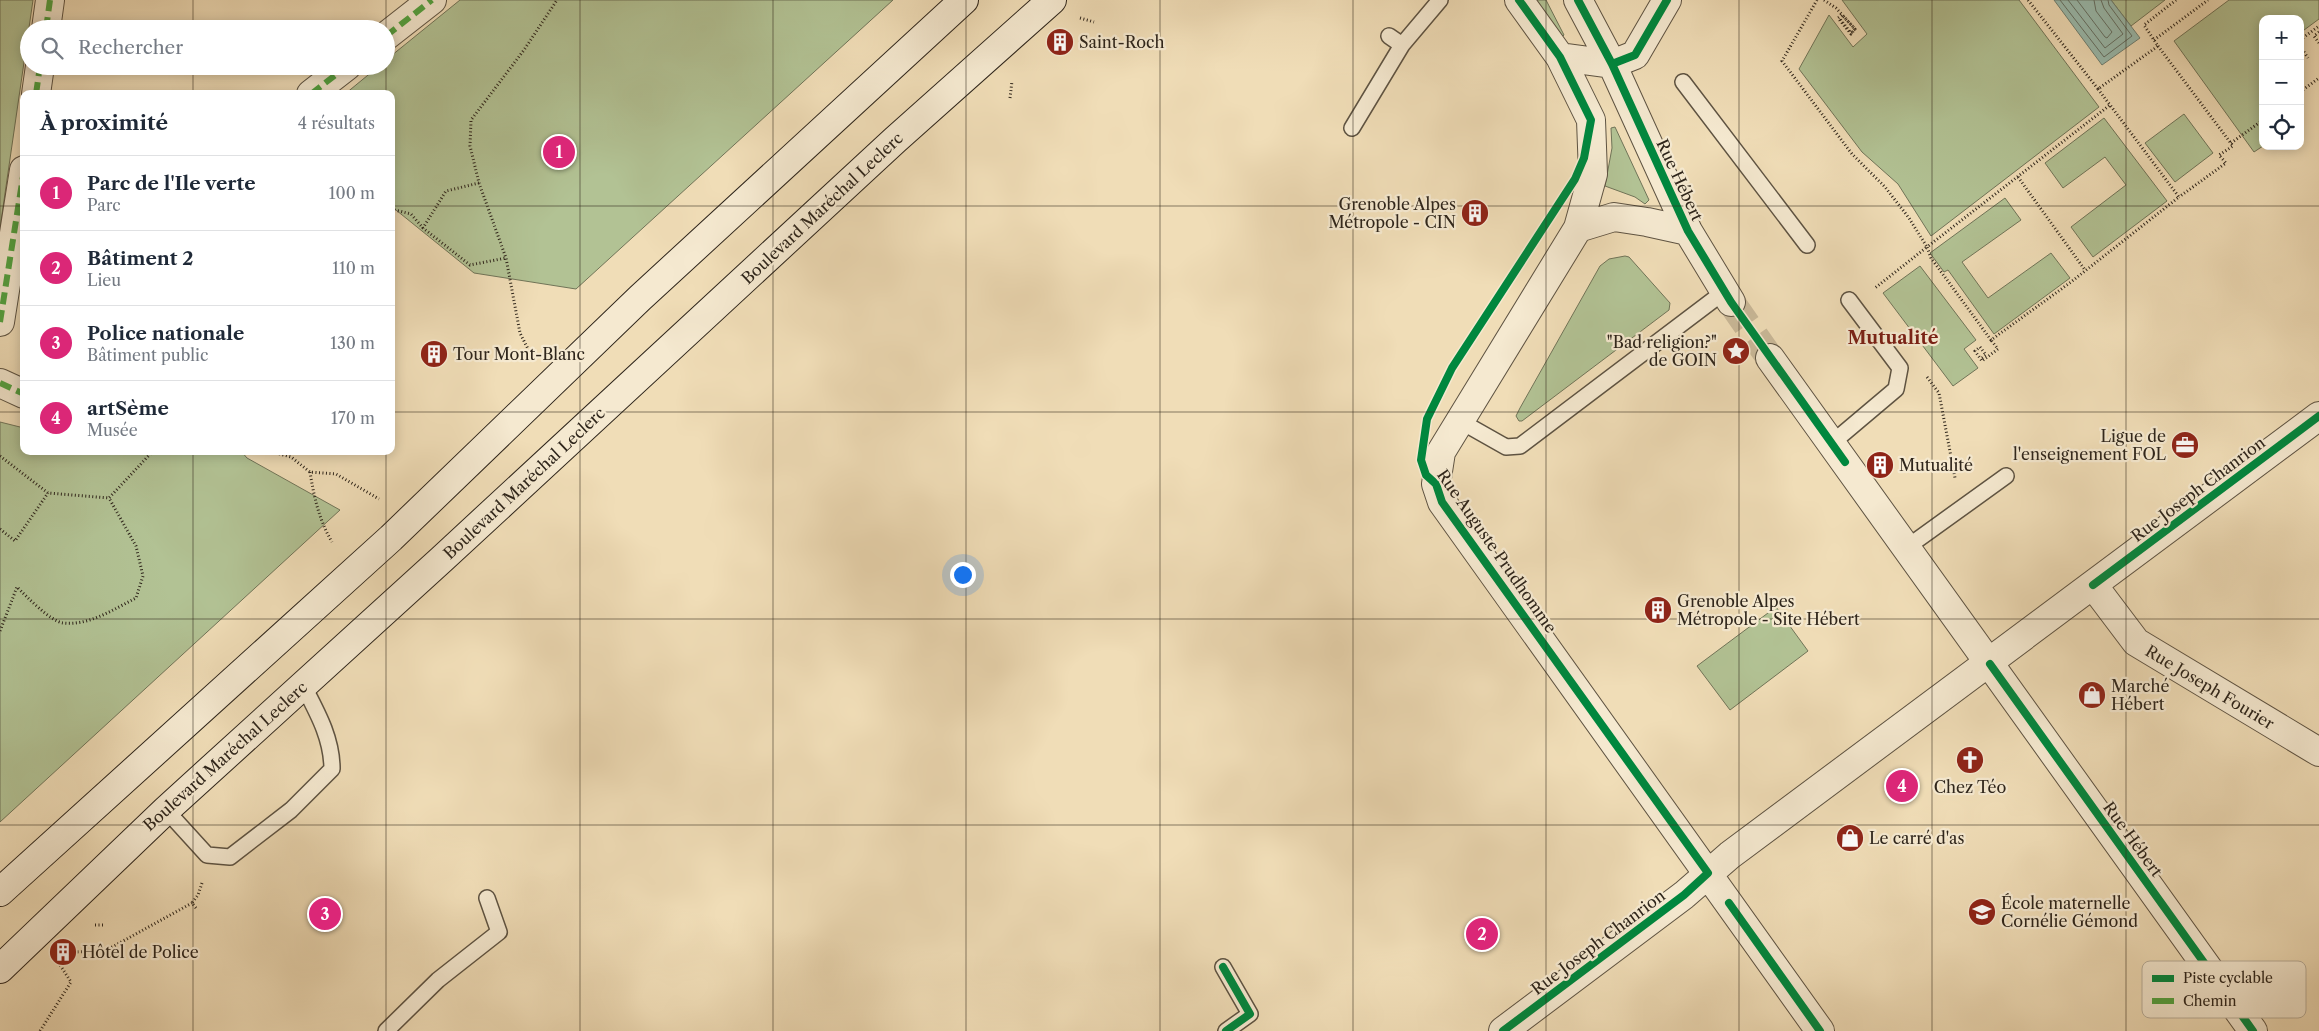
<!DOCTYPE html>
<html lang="fr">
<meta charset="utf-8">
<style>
:root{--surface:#fff;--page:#f2f2f3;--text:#1f2937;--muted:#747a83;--line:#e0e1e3;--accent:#db2777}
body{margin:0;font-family:"Libre Caslon Text",serif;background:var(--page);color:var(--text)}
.controls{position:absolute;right:15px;top:15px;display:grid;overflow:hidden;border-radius:10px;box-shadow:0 2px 12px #0003}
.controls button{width:45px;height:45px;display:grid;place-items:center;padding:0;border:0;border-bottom:1px solid var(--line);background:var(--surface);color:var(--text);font:25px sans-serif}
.you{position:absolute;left:962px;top:574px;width:18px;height:18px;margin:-12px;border:4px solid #fff;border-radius:50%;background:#1a73e8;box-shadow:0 0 0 8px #1a73e833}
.badge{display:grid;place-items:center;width:32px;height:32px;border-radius:50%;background:var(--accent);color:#fff;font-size:16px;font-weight:700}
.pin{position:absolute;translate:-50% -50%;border:2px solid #fff;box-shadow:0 1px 5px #0006}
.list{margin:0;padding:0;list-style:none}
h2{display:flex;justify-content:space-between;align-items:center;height:65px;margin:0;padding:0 20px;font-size:21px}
h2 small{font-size:16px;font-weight:400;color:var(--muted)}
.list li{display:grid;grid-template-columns:32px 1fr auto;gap:15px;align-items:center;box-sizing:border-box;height:75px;padding:0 20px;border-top:1px solid var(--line)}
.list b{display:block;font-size:19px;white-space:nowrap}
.list p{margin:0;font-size:16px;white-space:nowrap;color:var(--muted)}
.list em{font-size:16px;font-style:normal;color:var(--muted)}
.icon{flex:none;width:28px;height:28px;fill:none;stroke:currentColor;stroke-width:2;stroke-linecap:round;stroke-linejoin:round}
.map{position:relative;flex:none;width:2319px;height:1031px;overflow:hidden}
.search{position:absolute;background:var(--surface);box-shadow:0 2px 12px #0003;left:20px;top:20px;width:375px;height:55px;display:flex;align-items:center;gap:12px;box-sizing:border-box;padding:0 18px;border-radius:28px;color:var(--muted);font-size:19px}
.panel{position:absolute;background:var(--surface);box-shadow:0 2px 12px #0003;left:20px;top:90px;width:375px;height:365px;border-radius:10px}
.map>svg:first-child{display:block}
.green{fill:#b2c294;stroke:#707458}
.water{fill:#9abcaf;stroke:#6f8074}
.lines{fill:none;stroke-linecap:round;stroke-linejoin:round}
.shore{stroke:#647065;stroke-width:1}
.minor-tunnel{stroke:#c9b898;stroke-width:28;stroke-dasharray:28 14;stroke-linecap:butt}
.service-casing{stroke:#5e5342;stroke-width:18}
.minor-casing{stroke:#5e5342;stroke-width:30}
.secondary-casing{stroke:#2e251b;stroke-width:30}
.path{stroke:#2e251b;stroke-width:3;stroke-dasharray:1 2.5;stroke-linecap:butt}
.service{stroke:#f5e9d0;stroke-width:15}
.minor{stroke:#f5e9d0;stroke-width:28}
.secondary{stroke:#f5e9d0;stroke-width:28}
.quiet{stroke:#52a340;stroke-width:6;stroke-dasharray:12 6;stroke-linecap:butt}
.cycleway-casing{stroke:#f5e9d0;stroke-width:11}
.cycleway{stroke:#00873e;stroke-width:8}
.grid{fill:none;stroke:#2e251b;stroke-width:1;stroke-opacity:0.55}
.labels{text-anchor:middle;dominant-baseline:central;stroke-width:4.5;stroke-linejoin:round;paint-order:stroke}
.poi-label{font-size:16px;fill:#2e251b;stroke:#f5e9d0;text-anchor:start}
.street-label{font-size:16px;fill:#2e251b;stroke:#f5e9d0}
.neighbourhood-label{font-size:18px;font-weight:bold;fill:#7a1f14;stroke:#f5e9d0}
.key{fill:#f5e9d0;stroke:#b9ae9a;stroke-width:1}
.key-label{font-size:14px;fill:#2e251b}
</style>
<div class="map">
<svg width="2319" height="1031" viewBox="0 0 2319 1031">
<rect width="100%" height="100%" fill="#f0ddb7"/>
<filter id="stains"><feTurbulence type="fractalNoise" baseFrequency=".004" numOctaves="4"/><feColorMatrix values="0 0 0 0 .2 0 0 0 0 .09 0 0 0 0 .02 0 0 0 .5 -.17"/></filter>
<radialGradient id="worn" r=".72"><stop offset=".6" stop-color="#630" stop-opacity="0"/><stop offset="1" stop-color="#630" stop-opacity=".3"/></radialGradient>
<path class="green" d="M0,0H33L0,228Z
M460,0H893L576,289L474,273L391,206V94H345L379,66H386V60Z
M1534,0H1546L1564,35L1562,37Z
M1842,0H2019L2099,107L1931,236L1898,184L1862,152L1799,69L1829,15L1853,47L1867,34Z
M2111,0H2165L2131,26Z
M2229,0H2319V19L2300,33V19H2263V146L2254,152L2174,41Z
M2184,114L2213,153L2175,182L2145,143Z
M2104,118L2167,201L2093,257L2071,227L2126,185L2105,157L2063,188L2045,163Z
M1615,127L1649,200L1645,204L1635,197L1605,186L1612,148L1611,128Z
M2005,198L2021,220L1962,262L1988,298L2051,253L2070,278L1994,334L1948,270L1944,272L1930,253Z
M1625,256L1629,257L1670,303L1669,310L1522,421H1519L1516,416L1520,408L1600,266L1609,259Z
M1920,266L1976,340L1964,349L1978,368L1953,386L1883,293Z
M0,422L24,428V451H241L247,458L340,510L0,822Z
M1776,607L1808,651L1730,710L1697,666Z"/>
<path class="water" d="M2054,0H2111L2140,38L2102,65Z"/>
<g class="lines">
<path class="shore" d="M2060,0L2104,57L2132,36L2109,5L2108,0
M2068,0L2105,48L2123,34L2104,8L2101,0
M2077,0L2105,37L2107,38L2112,32L2096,11L2094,0"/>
<path class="minor-tunnel" d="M1731,302L1770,358"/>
<defs>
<path id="service" d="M1389,36L1402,45
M1683,82L1807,245
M1352,128L1402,45L1440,0
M1460,421L1506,447L1520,446L1725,291
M1832,443L1896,389L1900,368L1849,300
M1906,548L2006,476
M166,810L207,855L230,857L291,810L332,769C332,738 317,712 303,685
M1223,967L1250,1014L1226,1031
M386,1031L438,980L499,932L487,898"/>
<path id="minor" d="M1519,0L1560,57L1591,120L1593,174L1578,228L1441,452L1436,484L1442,502L1820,1031
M1578,0L1612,64L1688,231L1731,302
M46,29L50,0
M386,36L432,0
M1560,57L1612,64L1635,55L1667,0
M36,94L40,66
M311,94L347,66
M1578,228L1614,217L1647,222L1688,231
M0,322L24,170
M1770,358L2253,1031
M0,383L24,394
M2093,585L2136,642L2319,752
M1503,1031L1684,895L1730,855L2319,416"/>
<path id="secondary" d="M0,892L391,538L640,298L964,0
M0,969L166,810L442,559L895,140L1052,0"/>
</defs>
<use href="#service" class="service-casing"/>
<use href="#minor" class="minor-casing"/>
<use href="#secondary" class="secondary-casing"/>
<path class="path" d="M1817,0L1782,61L1852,154L1885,187L1909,218L1927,247L1875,288
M1824,0L1836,8L1855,29L1851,34L1838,18L1842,15L1855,29L1851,33L1840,19
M2028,0L2098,89L2158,46L2144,25L2176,0
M1080,18L1094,22
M2319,32L2314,36L2319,43
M2154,40L2208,0
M2300,40L2319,26
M2158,46L2233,146L2219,155L2226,163L2179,197
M2300,46L2308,58
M2098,89L2110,105L1927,247L1931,258L1991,340L2071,282L2179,197L2110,105
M2300,92L2319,78
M1010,98L1012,81
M2231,143L2263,120
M2018,177L2085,270
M479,183L446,191L423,228L470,265L506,258
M391,209L411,214L423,228
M532,357L520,333L506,258L479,183L470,146L471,120L524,50L557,0
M1982,358L1986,355L1980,347L1975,351L1982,361L1998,349L1991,340
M1927,377L1939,393L1955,478
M269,451L291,457L310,472L336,474L379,499
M0,456L48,493L109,498
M310,472C314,497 319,520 332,542
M0,529L15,541L48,493
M0,631L17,587C26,596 50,621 63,623C89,626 114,609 136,598L143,576L136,546L109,498L153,451
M196,908L192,903L198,895L202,883
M95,925H104
M74,952L105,951L192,903
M40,1031L71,982L60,965"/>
<use href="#service" class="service"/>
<use href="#minor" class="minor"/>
<use href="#secondary" class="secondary"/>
<path class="quiet" d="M46,29L50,0
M386,36L432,0
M36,94L40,66
M311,94L347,66
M0,322L24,170
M0,383L24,394"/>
<defs>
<path id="cycleway" d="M1578,0L1612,64L1688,231L1731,302L1845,462
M1612,64L1635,55L1667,0
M2093,585L2319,416
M1990,664L2253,1031
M1729,903L1820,1031
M1223,967L1250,1014L1226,1031
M1503,1031L1684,895L1708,873L1442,502L1436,484L1426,475L1421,460L1427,419L1452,368L1575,179L1584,158L1591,120L1560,57L1519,0"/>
</defs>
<use href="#cycleway" class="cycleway-casing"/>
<use href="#cycleway" class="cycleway"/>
</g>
<path class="grid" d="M193,0V29M386,0V94M580,0V1031M773,0V1031M966,0V1031M1160,0V1031M1353,0V1031M1546,0V1031M1739,0V1031M1932,0V1031M2126,0V1031M193,66V94M0,206H24M391,206H2319M0,412H24M391,412H2319M193,451V1031M386,451V1031M0,619H2319M0,825H2319"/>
<defs>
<symbol id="building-disc" viewBox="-11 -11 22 22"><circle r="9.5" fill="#8f2418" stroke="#f5e9d0"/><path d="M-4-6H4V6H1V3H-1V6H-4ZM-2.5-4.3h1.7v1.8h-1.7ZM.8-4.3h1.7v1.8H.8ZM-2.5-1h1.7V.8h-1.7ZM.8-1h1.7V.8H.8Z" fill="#fff"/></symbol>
<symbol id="sight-disc" viewBox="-11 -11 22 22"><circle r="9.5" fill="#8f2418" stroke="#f5e9d0"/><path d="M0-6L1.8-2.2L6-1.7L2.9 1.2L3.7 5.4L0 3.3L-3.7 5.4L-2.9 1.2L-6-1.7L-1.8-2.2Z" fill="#fff"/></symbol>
<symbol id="office-disc" viewBox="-11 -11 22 22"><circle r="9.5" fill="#8f2418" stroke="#f5e9d0"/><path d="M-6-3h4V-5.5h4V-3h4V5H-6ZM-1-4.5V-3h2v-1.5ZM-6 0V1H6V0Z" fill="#fff"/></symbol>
<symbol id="shop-disc" viewBox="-11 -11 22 22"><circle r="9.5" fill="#8f2418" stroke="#f5e9d0"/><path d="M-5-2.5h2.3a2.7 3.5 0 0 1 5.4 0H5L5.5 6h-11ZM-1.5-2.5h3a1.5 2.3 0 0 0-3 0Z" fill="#fff"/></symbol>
<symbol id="church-disc" viewBox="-11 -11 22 22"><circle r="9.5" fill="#8f2418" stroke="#f5e9d0"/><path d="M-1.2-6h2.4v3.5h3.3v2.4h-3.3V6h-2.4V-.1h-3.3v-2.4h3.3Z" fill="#fff"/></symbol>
<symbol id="school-disc" viewBox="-11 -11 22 22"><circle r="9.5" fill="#8f2418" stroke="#f5e9d0"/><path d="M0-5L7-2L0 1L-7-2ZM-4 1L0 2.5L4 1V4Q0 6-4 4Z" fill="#fff"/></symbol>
</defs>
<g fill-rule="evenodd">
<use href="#building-disc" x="1044" y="26" width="32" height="32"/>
<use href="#building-disc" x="1459" y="197" width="32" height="32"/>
<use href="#sight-disc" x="1720" y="335" width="32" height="32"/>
<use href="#building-disc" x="418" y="338" width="32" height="32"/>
<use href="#office-disc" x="2169" y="429" width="32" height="32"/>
<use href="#building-disc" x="1864" y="449" width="32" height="32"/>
<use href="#building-disc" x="1642" y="594" width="32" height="32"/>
<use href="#shop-disc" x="2076" y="679" width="32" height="32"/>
<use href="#church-disc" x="1954" y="744" width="32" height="32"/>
<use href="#shop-disc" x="1834" y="822" width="32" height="32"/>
<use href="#school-disc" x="1966" y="896" width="32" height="32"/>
<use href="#building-disc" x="47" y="936" width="32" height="32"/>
</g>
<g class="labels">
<g class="poi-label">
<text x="1079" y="42">Saint-Roch</text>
<text x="1456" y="204" text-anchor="end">Grenoble Alpes<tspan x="1456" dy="18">Métropole - CIN</tspan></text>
<text x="1717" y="342" text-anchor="end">"Bad religion?"<tspan x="1717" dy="18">de GOIN</tspan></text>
<text x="453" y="354">Tour Mont-Blanc</text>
<text x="2166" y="436" text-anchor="end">Ligue de<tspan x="2166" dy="18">l'enseignement FOL</tspan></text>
<text x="1899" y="465">Mutualité</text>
<text x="1677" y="601">Grenoble Alpes<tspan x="1677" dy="18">Métropole - Site Hébert</tspan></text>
<text x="2111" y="686">Marché<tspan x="2111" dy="18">Hébert</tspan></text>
<text x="1970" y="787" text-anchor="middle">Chez Téo</text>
<text x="1869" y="838">Le carré d'as</text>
<text x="2001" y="903">École maternelle<tspan x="2001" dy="18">Cornélie Gémond</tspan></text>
<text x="82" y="952">Hôtel de Police</text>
</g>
<g class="street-label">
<text transform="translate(1680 180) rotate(65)">Rue Hébert</text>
<text transform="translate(822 208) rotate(-43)">Boulevard Maréchal Leclerc</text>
<text transform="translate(524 483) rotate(-43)">Boulevard Maréchal Leclerc</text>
<text transform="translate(2198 489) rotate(-37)">Rue Joseph Chanrion</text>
<text transform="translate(1497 551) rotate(55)">Rue Auguste Prudhomme</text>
<text transform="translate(2210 687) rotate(31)">Rue Joseph Fourier</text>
<text transform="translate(225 756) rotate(-42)">Boulevard Maréchal Leclerc</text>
<text transform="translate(2133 839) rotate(54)">Rue Hébert</text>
<text transform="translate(1598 942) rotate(-37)">Rue Joseph Chanrion</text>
</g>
<g class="neighbourhood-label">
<text x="1893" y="338">Mutualité</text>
</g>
</g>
<rect x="2142" y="961" width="164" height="57" rx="8" class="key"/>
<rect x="2152" y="975" width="22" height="7" fill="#00873e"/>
<rect x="2152" y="998" width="22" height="6" fill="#52a340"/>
<g class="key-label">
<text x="2183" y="983">Piste cyclable</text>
<text x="2183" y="1006">Chemin</text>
</g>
<rect width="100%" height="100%" filter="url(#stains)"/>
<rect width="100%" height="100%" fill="url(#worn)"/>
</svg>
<div class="controls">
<button>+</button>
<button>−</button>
<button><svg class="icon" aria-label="locate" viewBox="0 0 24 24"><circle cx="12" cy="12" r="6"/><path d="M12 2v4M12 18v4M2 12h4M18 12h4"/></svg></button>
</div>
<div class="you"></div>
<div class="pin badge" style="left:559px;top:152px">1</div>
<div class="pin badge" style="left:1482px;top:934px">2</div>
<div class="pin badge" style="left:325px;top:914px">3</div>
<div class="pin badge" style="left:1902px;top:786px">4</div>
<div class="search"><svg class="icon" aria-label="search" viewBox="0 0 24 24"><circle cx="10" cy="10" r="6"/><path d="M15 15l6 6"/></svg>Rechercher</div>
<section class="panel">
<h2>À proximité<small>4 résultats</small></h2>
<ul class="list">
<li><span class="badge">1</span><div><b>Parc de l'Ile verte</b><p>Parc</p></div><em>100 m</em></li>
<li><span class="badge">2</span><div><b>Bâtiment 2</b><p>Lieu</p></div><em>110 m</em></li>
<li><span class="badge">3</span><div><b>Police nationale</b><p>Bâtiment public</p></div><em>130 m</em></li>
<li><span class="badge">4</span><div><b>artSème</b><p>Musée</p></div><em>170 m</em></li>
</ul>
</section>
</div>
